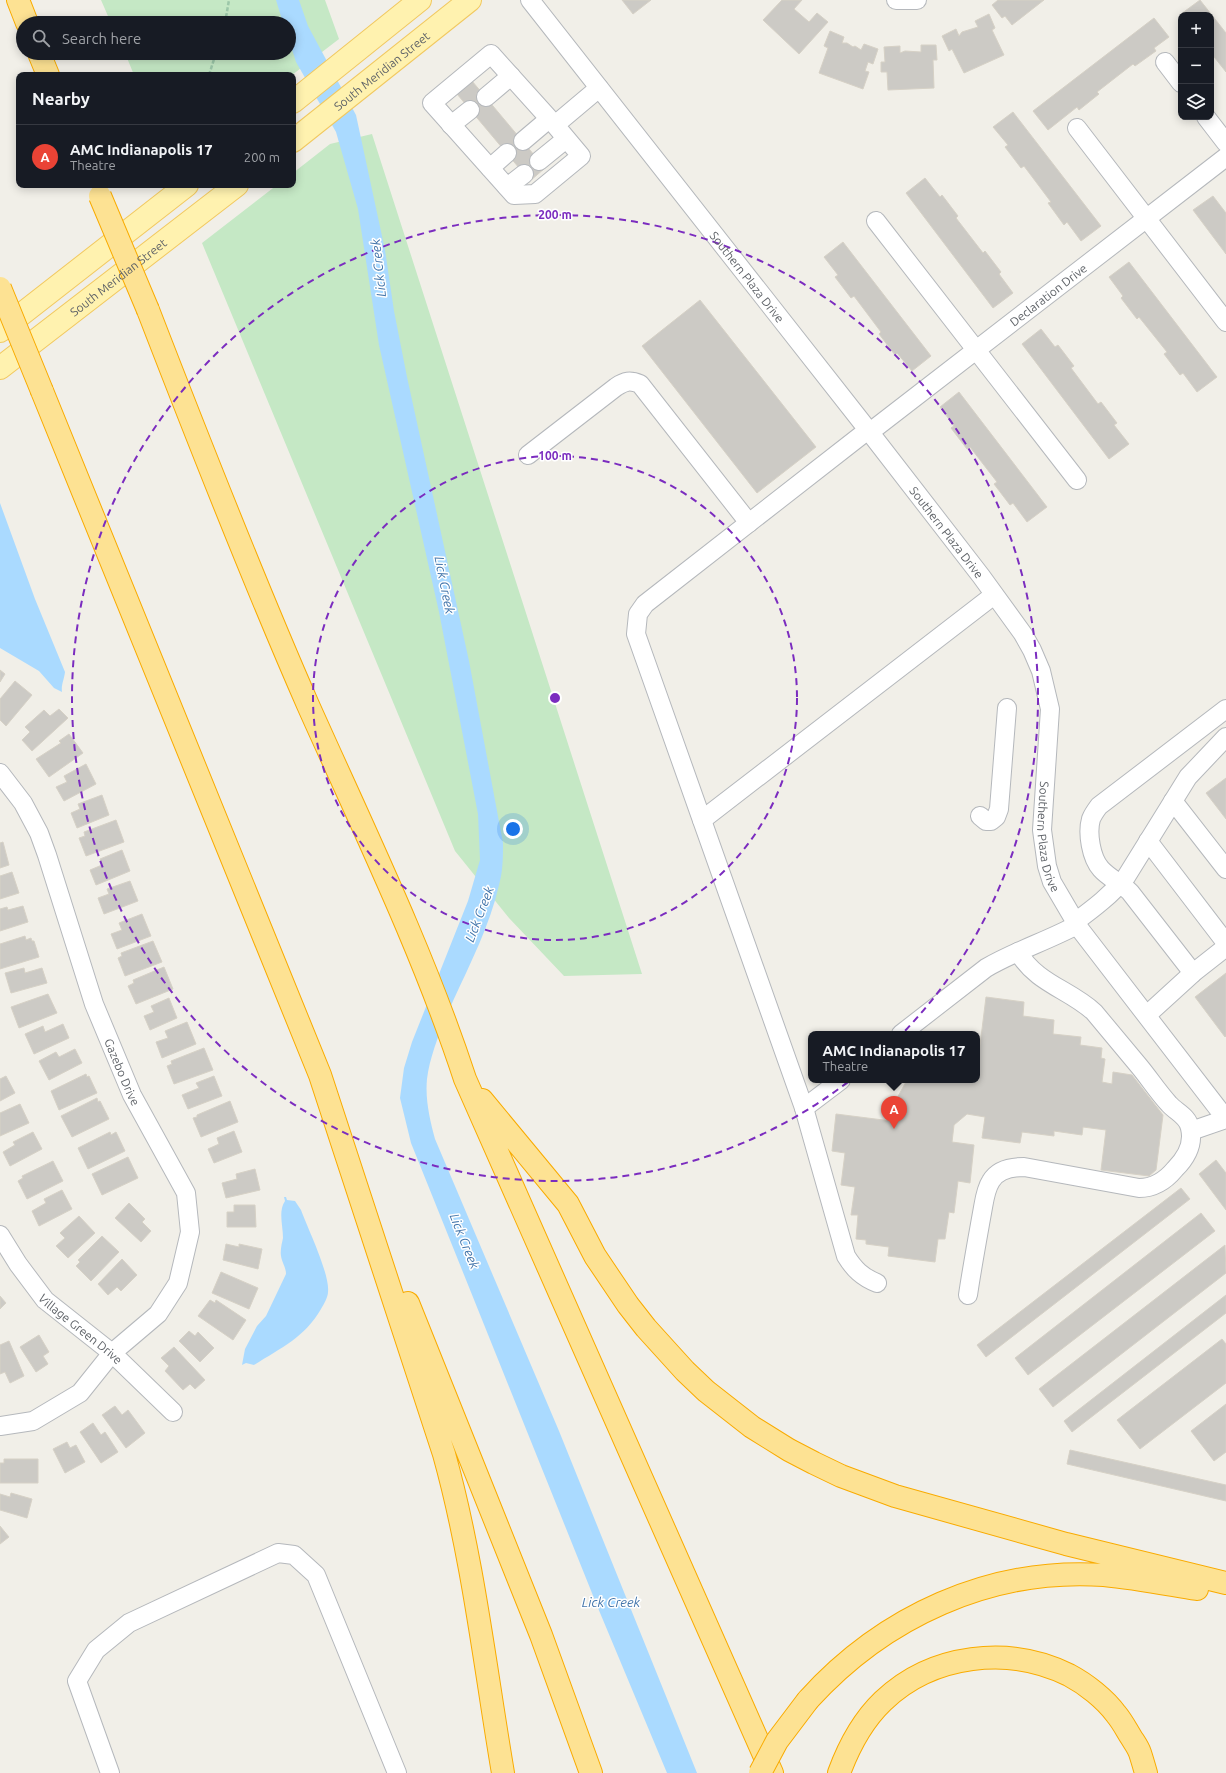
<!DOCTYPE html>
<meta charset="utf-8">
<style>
:root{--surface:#171b24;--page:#242831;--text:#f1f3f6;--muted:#9ea1a6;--line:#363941;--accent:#ea4335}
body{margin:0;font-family:Ubuntu,sans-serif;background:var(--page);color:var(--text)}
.controls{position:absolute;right:12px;top:12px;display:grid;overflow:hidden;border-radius:8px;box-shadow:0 2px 10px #0003}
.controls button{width:36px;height:36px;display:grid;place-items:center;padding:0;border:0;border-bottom:1px solid var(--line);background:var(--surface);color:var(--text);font:20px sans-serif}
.you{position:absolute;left:513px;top:829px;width:14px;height:14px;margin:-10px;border:3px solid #fff;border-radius:50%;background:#1a73e8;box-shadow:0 0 0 6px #1a73e833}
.badge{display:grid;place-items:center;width:26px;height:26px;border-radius:50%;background:var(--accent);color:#fff;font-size:13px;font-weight:700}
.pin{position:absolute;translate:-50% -33px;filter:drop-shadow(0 1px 2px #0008)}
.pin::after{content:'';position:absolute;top:21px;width:14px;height:12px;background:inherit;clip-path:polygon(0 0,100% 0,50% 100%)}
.popup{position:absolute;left:808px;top:1031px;width:172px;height:52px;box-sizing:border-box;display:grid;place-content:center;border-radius:8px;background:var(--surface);filter:drop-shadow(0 1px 3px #0005);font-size:13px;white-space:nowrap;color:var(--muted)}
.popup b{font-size:15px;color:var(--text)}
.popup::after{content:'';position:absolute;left:50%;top:100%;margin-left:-8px;border:8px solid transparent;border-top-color:var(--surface)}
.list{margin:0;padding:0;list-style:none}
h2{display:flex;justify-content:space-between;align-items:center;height:52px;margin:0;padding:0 16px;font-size:17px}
h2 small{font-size:13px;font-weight:400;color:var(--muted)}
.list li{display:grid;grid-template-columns:26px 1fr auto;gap:12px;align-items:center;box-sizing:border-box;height:64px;padding:0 16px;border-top:1px solid var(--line)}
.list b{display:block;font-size:15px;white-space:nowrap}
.list p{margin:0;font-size:13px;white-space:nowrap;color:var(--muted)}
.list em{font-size:13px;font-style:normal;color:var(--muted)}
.icon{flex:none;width:22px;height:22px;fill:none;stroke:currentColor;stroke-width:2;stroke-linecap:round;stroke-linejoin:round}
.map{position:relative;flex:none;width:1226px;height:1773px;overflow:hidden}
.search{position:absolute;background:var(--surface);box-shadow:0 2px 10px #0003;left:16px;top:16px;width:280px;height:44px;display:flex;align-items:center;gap:10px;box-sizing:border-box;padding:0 14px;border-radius:22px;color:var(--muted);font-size:15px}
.panel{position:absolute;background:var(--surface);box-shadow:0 2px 10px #0003;left:16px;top:72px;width:280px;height:116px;border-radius:8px}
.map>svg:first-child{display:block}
.green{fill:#c5e8c5}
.water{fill:#aadaff}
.building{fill:#cccac5;stroke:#d6d1c6}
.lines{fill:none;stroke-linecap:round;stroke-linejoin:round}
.minor-casing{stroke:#b5b8bc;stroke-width:20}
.major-casing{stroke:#f2c960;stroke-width:24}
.highway-casing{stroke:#f9ab00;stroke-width:24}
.path{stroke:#9cc7a9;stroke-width:2.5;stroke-dasharray:4 2;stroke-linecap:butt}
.minor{stroke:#fff;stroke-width:18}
.major{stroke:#fff2af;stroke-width:22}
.highway{stroke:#fde293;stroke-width:22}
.highway-bridge-casing{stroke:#f9ab00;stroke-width:24;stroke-linecap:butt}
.highway-bridge{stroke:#fde293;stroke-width:22}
.ring{fill:none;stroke:#7b2cbf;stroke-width:2;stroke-dasharray:7 5}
.labels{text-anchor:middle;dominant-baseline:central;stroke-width:3;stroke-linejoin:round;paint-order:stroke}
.street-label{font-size:12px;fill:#5f6368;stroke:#fff}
.water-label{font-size:13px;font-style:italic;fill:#4174aa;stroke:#fff}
.centre{fill:#7b2cbf;stroke:#fff;stroke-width:2}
.ring-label{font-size:12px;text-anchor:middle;font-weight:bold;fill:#7b2cbf;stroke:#fff;stroke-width:3;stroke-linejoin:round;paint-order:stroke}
</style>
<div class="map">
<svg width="1226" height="1773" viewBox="0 0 1226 1773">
<rect width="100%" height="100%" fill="#f1efe8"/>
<path class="green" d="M101,0H325L339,39L292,75H134L125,53H289V23H111Z
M372,134L642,974L564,976L509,918L455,851L202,243L277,185H293V173L330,144Z"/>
<path class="water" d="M276,0H299L308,26L356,115L385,250L394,311L407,377L469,661L503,843C503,857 503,871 499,885C490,925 470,964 453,1001C443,1024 430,1054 427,1079C425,1100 430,1120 435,1139L559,1431L697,1773H667L598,1608L411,1143L400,1098L404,1068L412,1042L468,901L480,860L478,814L439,612L379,345L358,209L336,132L296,62L289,40V23H283Z
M0,503L35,599L65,672C64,680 61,685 62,692L54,688L39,671L0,648Z
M284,1197H286L287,1200L295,1201L301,1210C308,1229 330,1274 328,1292C328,1297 324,1304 321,1309C305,1337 281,1348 254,1365L246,1363L242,1365L245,1349L257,1326L266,1316L286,1274C286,1267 282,1263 281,1256C280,1250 282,1243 283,1238C283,1226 278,1211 285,1201Z"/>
<path class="building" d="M622,0H651L633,14Z
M782,0H802L794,9L809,22L817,13L828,22L799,54L763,20Z
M998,0H1044L1012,25L1005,16L1002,18L992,5Z
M1200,0L1226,33V72L1211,53V15L1181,14Z
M989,14L995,28L992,30L1004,55L964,73L952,49L949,51L942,36L956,29L959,36L962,32L978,27L975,21Z
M1154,18L1169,37L1154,48L1156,51L1135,66L1133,64L1097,92L1099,94L1079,110L1077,107L1048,130L1033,111Z
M830,31L844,37L842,43H847L853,47L855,46L861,50L864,44L878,49L873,64L868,62L865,71L869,72L863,89L819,73L828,48L824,46Z
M921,45H936L937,60H933L934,88L888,90L887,72H881V62H885L884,47L900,46V53L905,51L921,52Z
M472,81L545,168L530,181L457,94Z
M1013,112L1101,226L1081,241L1067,222L1064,225L1048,203L1051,202L1024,166L1021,168L1005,147L1008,145L993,127Z
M925,178L940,197L942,195L958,216L956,218L983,253L985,251L1001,272L999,274L1013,293L993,308L906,193Z
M1213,196L1226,213V254L1193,210Z
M843,242L931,356L912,371L897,353L895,355L879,334L881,332L854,296L851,298L835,277L838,275L824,257Z
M1129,262L1217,377L1197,392L1183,373L1180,375L1164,354L1167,352L1139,317L1137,319L1121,298L1123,296L1109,277Z
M700,300L816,447L757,493L642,346Z
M1041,329L1055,347L1058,345L1074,366L1071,368L1098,404L1101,402L1117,423L1114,425L1129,444L1109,459L1022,344Z
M959,392L1047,507L1027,522L1013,503L1010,505L994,484L997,482L970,447L967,449L951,428L954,426L940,407Z
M0,670L5,674L0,682Z
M15,681L32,695L6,726L0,720V699Z
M59,709L68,718L32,751L22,740L30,732L25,727L44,710L50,716Z
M69,734L83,753L49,777L36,759L61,743L59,741Z
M86,764L96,784L64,801L56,787L67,782L64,776Z
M1226,778V819L1206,793Z
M102,795L109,815L77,828L71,813L80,809L78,804Z
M116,820L124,842L86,856L79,838L85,836L84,832Z
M3,842L9,865L0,868V843Z
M122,850L130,871L96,885L90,870L102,865L100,859Z
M12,872L19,893L0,899V876Z
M130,881L138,901L104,914L98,898L109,894L107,889Z
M23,906L28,922L0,931V909L7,907L8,910Z
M142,914L151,936L117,949L111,934L122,930L119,923Z
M25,936L26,940L31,938L32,941H34L39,957L0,969V944Z
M153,941L162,962L125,976L118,958L122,956L121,953Z
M164,967L173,989L136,1004L128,986L134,983L133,980Z
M24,968L25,973L42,968L47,983L11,993L5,973Z
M1226,973V1036L1225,1037L1195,997Z
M48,994L57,1013L19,1028L11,1007Z
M986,997L1024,1002L1023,1016L1054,1020L1053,1034L1081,1037L1080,1045L1102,1048L1101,1058L1105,1059L1102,1082L1112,1084L1113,1072L1132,1075L1163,1115L1156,1170L1149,1176L1101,1170L1106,1130L1083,1127L1082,1135L1054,1131V1136L1022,1132L1020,1143L982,1138L985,1117L967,1114L954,1125L952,1142L974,1145L970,1183L958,1181L954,1213L949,1212L945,1239H938L935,1262L888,1256L889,1247L866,1244V1240L856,1239L858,1215H851L855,1187L841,1185L845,1153L832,1151L836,1114L891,1121L896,1100L907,1080H977V1053H979Z
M169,998L177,1018L150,1030L144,1016L154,1012L151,1006Z
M187,1022L196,1044L162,1058L156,1042L168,1038L165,1031Z
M63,1024L69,1038L34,1054L25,1034L43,1026L45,1032Z
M204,1048L213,1070L174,1084L167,1066L172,1064L171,1061Z
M75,1049L82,1063L49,1080L39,1061L56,1052L59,1057Z
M86,1074L87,1077L89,1076L97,1093L59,1110L51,1091Z
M6,1076L15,1093L0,1101V1079Z
M214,1076L222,1096L188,1109L182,1095L199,1088L196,1083Z
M97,1098L98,1102L100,1101L109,1119L72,1137L61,1116Z
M230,1101L238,1122L201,1137L193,1118L197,1117V1115Z
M20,1104L29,1123L0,1136V1113Z
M234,1131L242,1152L214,1163L208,1149L219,1144L217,1138Z
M33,1132L42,1149L10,1166L3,1152L15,1145L13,1142Z
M110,1132L111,1135L116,1132L125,1151L88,1169L78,1148Z
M128,1157L138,1178L102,1195L92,1174Z
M1216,1160L1226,1173V1210L1199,1174Z
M53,1161L63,1181L27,1199L18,1181L23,1178L22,1176Z
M255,1169L260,1190L226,1198L222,1183L237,1179L236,1174Z
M1181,1188L1190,1199L986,1357L977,1345Z
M62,1190L72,1209L39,1226L32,1211L46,1203L44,1199Z
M129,1203L145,1219L142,1222L151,1231L141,1242L115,1218Z
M234,1205H255L256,1227H227V1212H234Z
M1201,1213L1215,1231L1028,1375L1015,1358Z
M79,1216L95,1233L68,1258L56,1246L65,1238L60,1233Z
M102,1236L119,1252L91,1281L76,1266L80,1262L78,1260Z
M226,1244L239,1247V1244L262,1249L258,1269L223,1260Z
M1225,1245L1226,1273L1053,1407L1039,1389Z
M122,1259L137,1275L121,1291L117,1287L108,1295L98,1284Z
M221,1272L258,1288L249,1309L212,1293Z
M1226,1295V1313L1072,1432L1064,1421Z
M0,1296L6,1303L0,1309Z
M210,1300L215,1303L216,1300L246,1320L233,1340L198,1316Z
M189,1331L195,1336L198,1332L214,1348L200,1362L179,1341Z
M39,1335L49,1352L43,1356L48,1364L36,1372L20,1347Z
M1222,1339L1226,1344V1383L1140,1449L1117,1420Z
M9,1341L24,1376L10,1383L5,1372L0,1374V1345Z
M174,1347L205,1380L195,1389L190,1384L183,1390L165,1371L169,1366L161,1358Z
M1226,1404V1452L1214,1461L1191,1431Z
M115,1406L122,1415L128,1410L145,1433L126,1448L102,1415Z
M93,1423L101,1435L105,1432L118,1452L101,1463L80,1432Z
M67,1442L70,1448L76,1445L85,1462L65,1473L53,1449Z
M1070,1450L1226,1485V1501L1067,1464Z
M4,1459H38V1483H0V1463H4Z
M11,1493L32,1499L27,1518L0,1510V1494L10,1497Z
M0,1526L9,1537L0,1544Z"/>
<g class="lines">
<defs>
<g id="minor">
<path id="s1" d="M530,0L868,430L981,576L1023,634L1032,650L1041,671L1050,709L1042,830L1047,866L1052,882L1079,928L1226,1119"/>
<path d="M896,0H917"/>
<path d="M1165,62L1181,83"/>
<path d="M486,97L511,76"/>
<path d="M1206,117L1226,143"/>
<path d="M451,125L470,110"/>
<path d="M555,125L581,156L535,194L514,195L432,103L491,54L555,125L599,88"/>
<path d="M1077,128L1226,322"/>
<path d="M523,141L549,119"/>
<path d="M539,161L566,139"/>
<path d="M490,168L507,153"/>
<path d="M507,187L524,174"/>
<path d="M876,221L1077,480"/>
<path d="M868,430L645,604L638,614L636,634L804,1108L846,1256C854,1269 862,1277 877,1283"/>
<path id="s2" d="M870,432L1226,157"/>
<path d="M528,455L616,387C625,381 630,380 640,384L749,523"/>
<path id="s3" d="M0,773L23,803L39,833L47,855L94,1004L132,1095L186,1193L190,1232L178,1283L158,1314L112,1353L80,1393L33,1421L0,1426"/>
<path d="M1173,801L1226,869"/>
<path d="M980,816L986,821H991L996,817L999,809L1007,708"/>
<path d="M702,820L994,595"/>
<path d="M1148,841L1226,943"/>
<path d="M1075,922C1094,908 1111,895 1126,877L1188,777L1226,737"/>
<path d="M1193,973L1130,892C1121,883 1109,878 1101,869C1091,858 1087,833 1091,819C1093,814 1096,810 1099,806L1226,709"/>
<path d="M1147,1015L1193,973L1226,947"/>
<path d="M901,1034L986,968C1015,951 1047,941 1077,925"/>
<path d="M804,1108L841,1080"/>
<path d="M1191,1131L1226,1119"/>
<path id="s4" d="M0,1235L18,1264L45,1300L112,1353L173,1412"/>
<path d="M968,1295C972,1268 977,1241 982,1213C984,1203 985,1190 991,1181C998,1169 1012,1167 1024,1167L1139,1188C1154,1188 1166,1180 1175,1169C1186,1158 1194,1144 1190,1128C1188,1116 1176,1112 1169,1104C1158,1092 1149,1078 1139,1066C1124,1048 1109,1030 1094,1012C1069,989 1037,984 1018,952"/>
<path d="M110,1773L77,1681L96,1650L129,1623L278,1553L294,1555L316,1575L397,1773"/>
</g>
<g id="major">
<path d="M293,102L420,0"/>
<path id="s5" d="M293,141L470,0"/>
<path d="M0,331L187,185"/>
<path id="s6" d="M0,368L237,185"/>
</g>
<path id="highway" d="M18,0L27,23
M39,53L48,75
M148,310C199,442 251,575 308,705C363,828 423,951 465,1079L772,1773
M42,391L320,1075L444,1454C473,1558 485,1667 503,1773
M482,1100L568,1204L595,1256L628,1305L646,1328L685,1371L706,1391L752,1427L789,1450L814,1463L841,1476L895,1496L1066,1544L1226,1583
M408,1303L541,1635L591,1773
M808,1700C883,1617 990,1567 1104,1575C1135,1578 1166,1584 1197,1589
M839,1773C849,1746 862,1721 883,1701C932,1654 1009,1645 1069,1675C1086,1684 1105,1699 1116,1714C1122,1721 1126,1729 1131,1737C1134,1742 1138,1747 1140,1753C1142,1759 1144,1766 1146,1773"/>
</defs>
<use href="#minor" class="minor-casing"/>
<use href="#major" class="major-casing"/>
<use href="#highway" class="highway-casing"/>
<path class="path" d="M225,23L229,0
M209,75L216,53"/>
<use href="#minor" class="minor"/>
<use href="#major" class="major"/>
<use href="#highway" class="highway"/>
<defs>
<path id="highway-bridge" d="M100,196L148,310
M0,288L42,391
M760,1773L777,1741L808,1700"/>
</defs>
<use href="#highway-bridge" class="highway-bridge-casing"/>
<use href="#highway-bridge" class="highway-bridge"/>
</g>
<g class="ring">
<circle cx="555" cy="698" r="242"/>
<circle cx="555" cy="698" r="483"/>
</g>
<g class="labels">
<g class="street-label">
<text stroke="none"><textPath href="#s5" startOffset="113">South Meridian Street</textPath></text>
<text stroke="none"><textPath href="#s6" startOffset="149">South Meridian Street</textPath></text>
<text stroke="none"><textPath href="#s1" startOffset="352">Southern Plaza Drive</textPath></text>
<text stroke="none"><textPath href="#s2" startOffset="225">Declaration Drive</textPath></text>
<text stroke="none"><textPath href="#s1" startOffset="676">Southern Plaza Drive</textPath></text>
<text stroke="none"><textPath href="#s1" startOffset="1012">Southern Plaza Drive</textPath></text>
<text stroke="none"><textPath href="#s3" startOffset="325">Gazebo Drive</textPath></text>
<text stroke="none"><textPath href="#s4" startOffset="125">Village Green Drive</textPath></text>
</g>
<g class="water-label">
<text transform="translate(378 268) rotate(-96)">Lick Creek</text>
<text transform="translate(445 585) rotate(79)">Lick Creek</text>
<text transform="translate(479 914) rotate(-69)">Lick Creek</text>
<text transform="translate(465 1241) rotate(68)">Lick Creek</text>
<text x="611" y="1602">Lick Creek</text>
</g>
</g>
<circle cx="555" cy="698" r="6" class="centre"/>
<g class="ring-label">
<text x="555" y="219">200 m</text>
<text x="555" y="460">100 m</text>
</g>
</svg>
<div class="controls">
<button>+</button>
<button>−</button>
<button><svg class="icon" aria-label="layers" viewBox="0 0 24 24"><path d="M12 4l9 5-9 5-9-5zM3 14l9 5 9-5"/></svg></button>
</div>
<div class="you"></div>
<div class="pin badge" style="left:894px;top:1129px">A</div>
<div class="popup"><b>AMC Indianapolis 17</b>Theatre</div>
<div class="search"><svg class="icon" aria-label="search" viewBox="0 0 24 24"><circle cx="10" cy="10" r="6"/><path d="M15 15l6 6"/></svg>Search here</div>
<section class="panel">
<h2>Nearby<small></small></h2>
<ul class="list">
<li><span class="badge">A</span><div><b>AMC Indianapolis 17</b><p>Theatre</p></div><em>200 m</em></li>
</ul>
</section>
</div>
